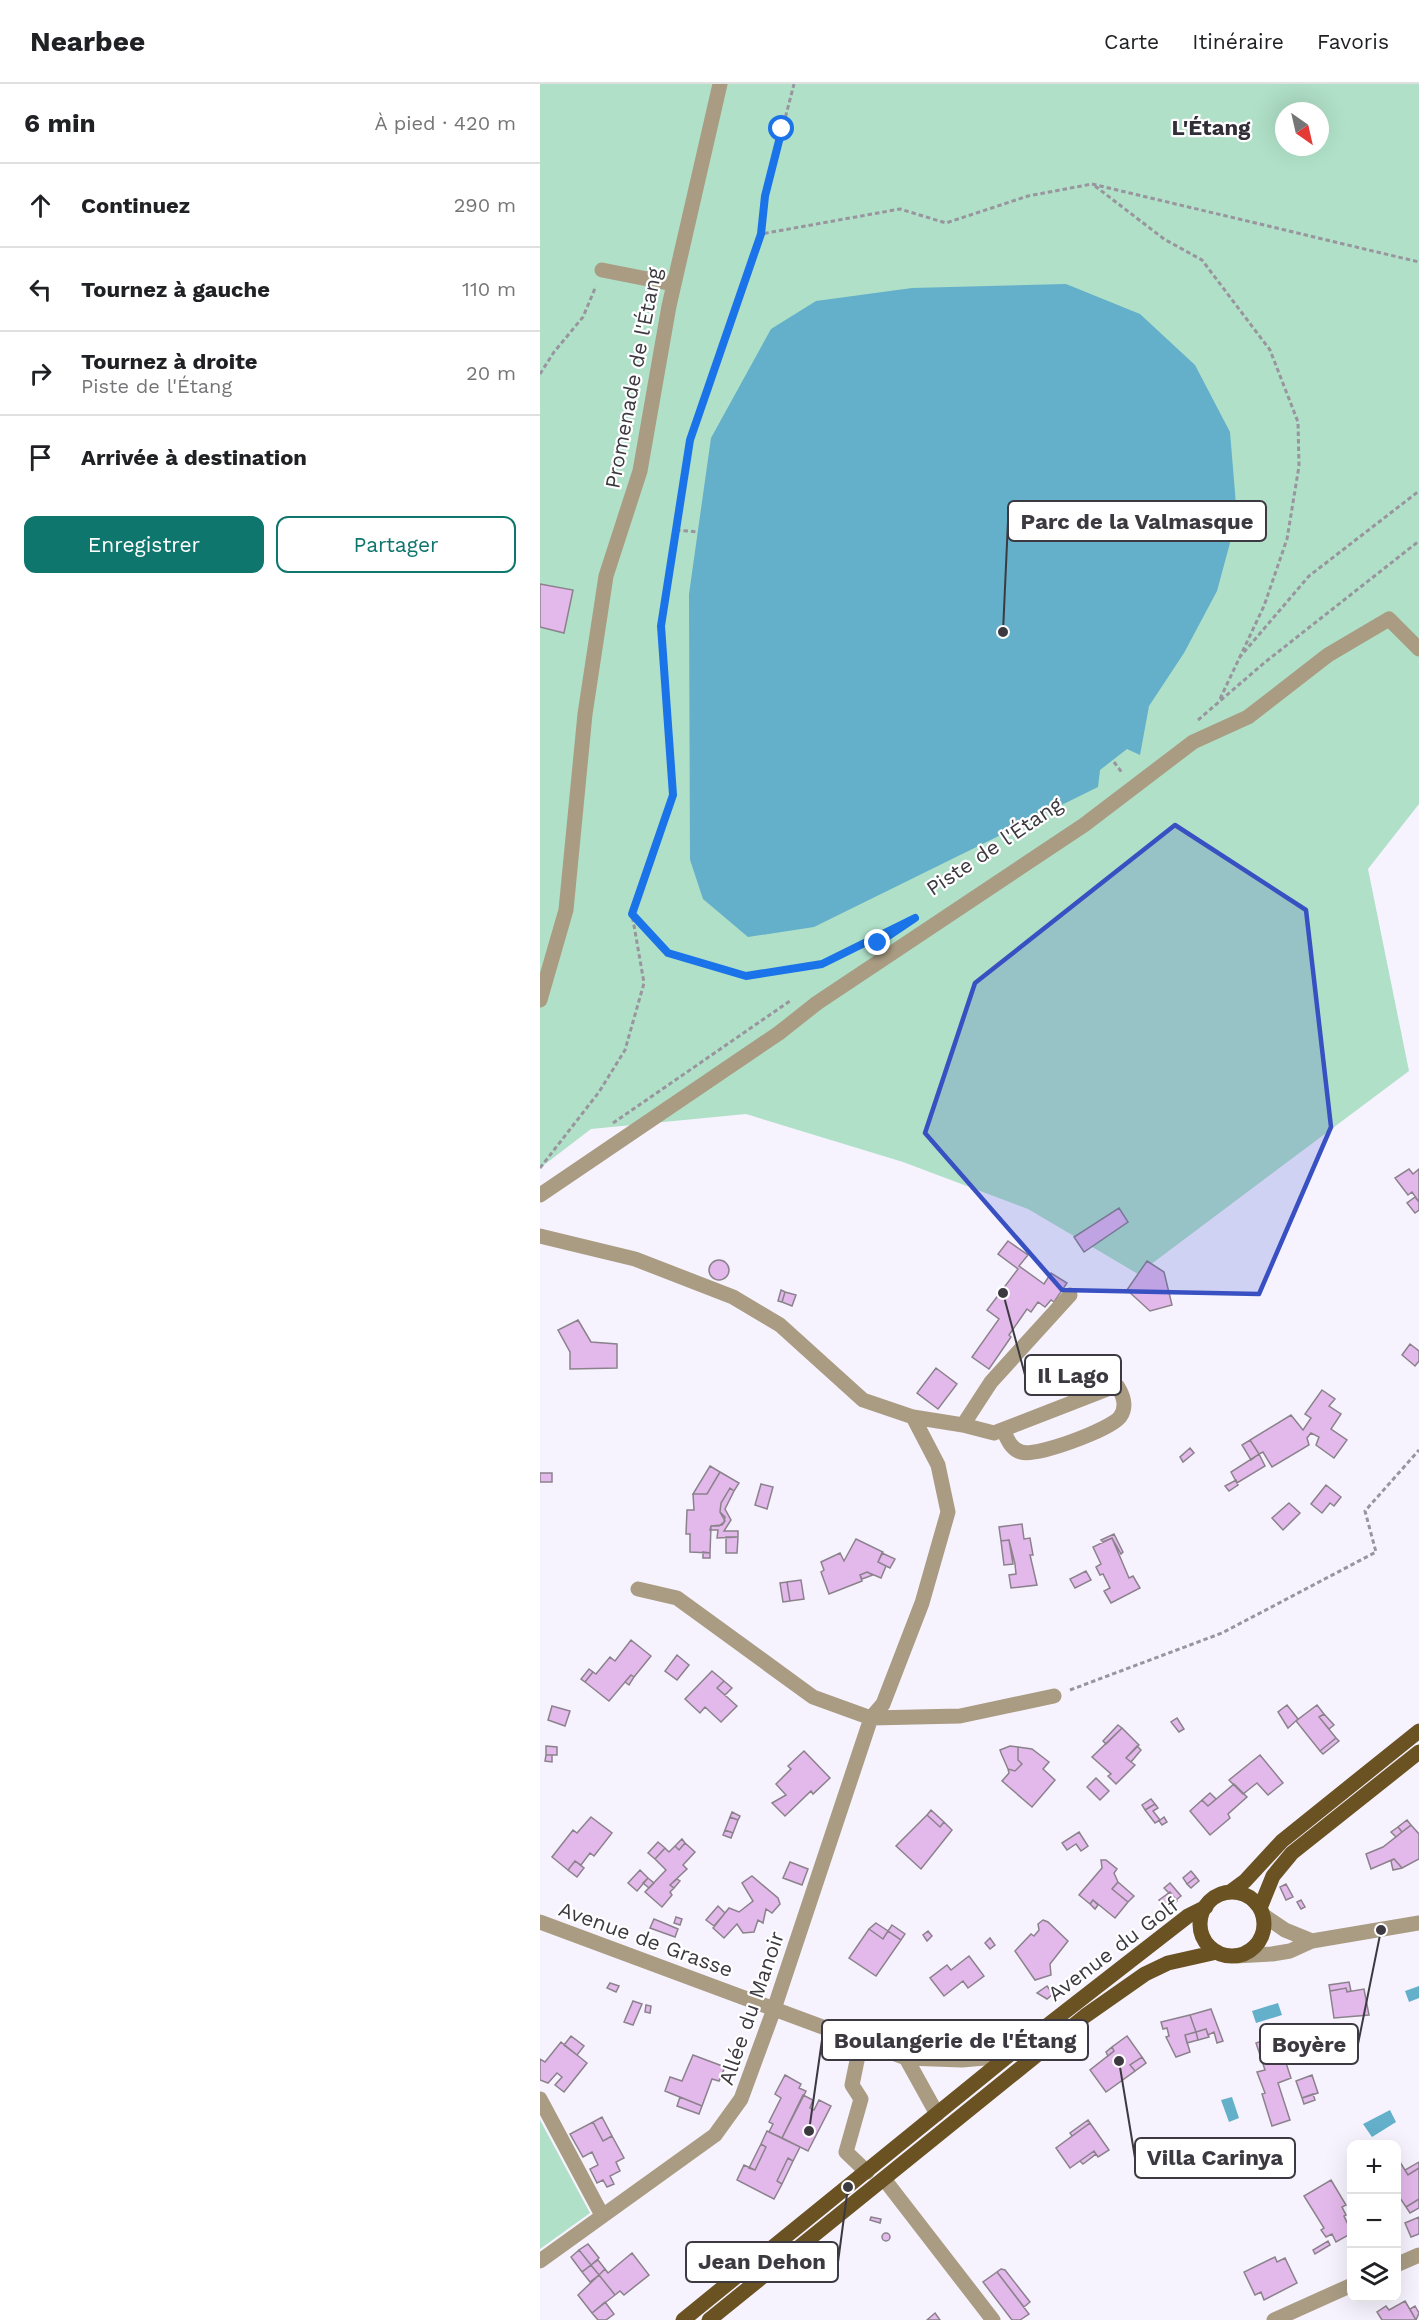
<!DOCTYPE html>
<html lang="fr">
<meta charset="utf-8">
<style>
:root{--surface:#fff;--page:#f2f2f2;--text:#202124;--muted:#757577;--line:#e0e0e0;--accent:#0f766e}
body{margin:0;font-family:"Work Sans",sans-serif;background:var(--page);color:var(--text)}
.controls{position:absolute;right:18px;bottom:18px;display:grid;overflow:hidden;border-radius:12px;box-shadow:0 6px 24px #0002}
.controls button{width:54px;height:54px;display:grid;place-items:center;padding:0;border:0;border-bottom:2px solid var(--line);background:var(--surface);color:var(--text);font:30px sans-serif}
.compass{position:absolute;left:735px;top:18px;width:54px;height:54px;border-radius:50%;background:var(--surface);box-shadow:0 6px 24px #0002;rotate:146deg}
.stop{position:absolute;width:18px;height:18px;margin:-14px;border:4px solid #1a73e8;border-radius:50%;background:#fff}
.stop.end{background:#1a73e8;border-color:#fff;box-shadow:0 2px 6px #0008}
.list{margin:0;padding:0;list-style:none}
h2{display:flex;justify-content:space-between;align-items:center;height:78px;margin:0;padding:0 24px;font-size:26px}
h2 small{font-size:20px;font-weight:400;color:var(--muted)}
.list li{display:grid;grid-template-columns:39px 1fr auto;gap:18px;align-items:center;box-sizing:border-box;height:84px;padding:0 24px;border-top:2px solid var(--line)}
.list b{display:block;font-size:22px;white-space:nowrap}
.list p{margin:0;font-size:20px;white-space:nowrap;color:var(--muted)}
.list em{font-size:20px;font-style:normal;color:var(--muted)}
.actions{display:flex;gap:12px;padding:18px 24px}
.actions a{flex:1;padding:14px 0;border:2px solid var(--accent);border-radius:12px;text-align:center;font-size:21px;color:var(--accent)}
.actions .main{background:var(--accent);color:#fff}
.icon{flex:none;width:33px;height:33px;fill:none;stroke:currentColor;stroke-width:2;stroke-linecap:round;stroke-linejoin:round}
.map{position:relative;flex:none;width:879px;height:2236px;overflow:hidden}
header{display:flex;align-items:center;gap:36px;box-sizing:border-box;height:84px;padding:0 30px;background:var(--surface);border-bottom:2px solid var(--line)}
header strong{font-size:28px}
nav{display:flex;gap:33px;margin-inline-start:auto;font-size:21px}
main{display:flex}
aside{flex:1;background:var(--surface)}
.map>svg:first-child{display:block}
.green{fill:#b0e0c8;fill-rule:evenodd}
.water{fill:#64afca}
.building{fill:#e3b8eb;stroke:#8b828c;stroke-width:1.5}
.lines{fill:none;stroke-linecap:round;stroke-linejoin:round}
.path{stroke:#98959e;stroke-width:3;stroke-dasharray:4.5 3;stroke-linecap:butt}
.minor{stroke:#a99c83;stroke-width:15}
.major{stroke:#6a5223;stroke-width:15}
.route{stroke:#1a73e8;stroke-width:8}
.marked{fill:#3950c2;fill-opacity:0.2;stroke:#3950c2;stroke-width:4.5;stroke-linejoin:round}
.labels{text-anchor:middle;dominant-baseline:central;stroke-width:4.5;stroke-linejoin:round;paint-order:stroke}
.street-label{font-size:21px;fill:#3c3a40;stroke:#fff}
.neighbourhood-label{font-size:22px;font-weight:bold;fill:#322f39;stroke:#fff}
.leader{fill:none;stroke:#3c3a40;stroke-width:2}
.callout-dot{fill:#3c3a40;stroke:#fff;stroke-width:2}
.callout{fill:#fff;stroke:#3c3a40;stroke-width:2}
.callout-label{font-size:22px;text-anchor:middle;font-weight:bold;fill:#3c3a40}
</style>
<header>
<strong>Nearbee</strong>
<nav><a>Carte</a><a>Itinéraire</a><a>Favoris</a></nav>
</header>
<main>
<aside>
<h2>6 min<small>À pied · 420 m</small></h2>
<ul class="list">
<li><svg class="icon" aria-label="ahead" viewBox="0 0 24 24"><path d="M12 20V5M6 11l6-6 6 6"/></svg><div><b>Continuez</b></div><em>290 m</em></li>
<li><svg class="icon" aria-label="left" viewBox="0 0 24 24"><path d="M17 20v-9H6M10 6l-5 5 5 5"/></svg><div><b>Tournez à gauche</b></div><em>110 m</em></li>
<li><svg class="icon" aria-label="right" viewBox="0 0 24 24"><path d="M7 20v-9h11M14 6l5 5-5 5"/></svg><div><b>Tournez à droite</b><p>Piste de l'Étang</p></div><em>20 m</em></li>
<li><svg class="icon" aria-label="arrive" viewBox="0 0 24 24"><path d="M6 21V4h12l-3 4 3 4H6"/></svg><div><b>Arrivée à destination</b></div></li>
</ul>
<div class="actions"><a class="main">Enregistrer</a><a>Partager</a></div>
</aside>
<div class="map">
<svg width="879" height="2236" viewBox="0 0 879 2236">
<rect width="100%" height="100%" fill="#f6f3fe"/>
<path class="green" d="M0,0H879V720L828,785L869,987L598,1190L488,1125L363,1078L206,1030L51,1045L0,1084ZM744,27H780V63H744ZM152,700L159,802L150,776Z
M0,2036L50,2129L0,2165Z"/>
<path class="water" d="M526,200L600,230L655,281L690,348L697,433L677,507L644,569L609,622L600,671L587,665L560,686L558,703L274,843L208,853L163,815L150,776L149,510L171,354L231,245L276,217L372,204Z
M879,1902V1914L869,1918L865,1907Z
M738,1919L742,1931L716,1939L712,1927Z
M692,2013L699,2034L689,2038L681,2016Z
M850,2026L856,2038L832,2053L823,2040Z"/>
<path class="building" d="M0,500L33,506L24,549L0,543Z
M869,1085L873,1090L879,1085V1118L872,1108L868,1111L855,1094Z
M875,1113L879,1118V1126L875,1129L867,1119Z
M579,1124L588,1138L544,1168L534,1153Z
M468,1157L488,1171L479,1182L504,1200L511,1189L527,1199L514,1218L511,1216L505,1223L498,1218L491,1228L487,1225L469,1251L471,1253L449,1285L432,1273L459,1235L447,1226L478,1185L458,1170Z
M169 1186a10 10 0 1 1 20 0a10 10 0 1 1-20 0Z
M607,1177L624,1188L632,1221L610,1227L587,1206Z
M241,1206L245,1208L242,1218L238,1217Z
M245,1208L256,1211L252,1222L242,1218Z
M38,1236L51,1258L77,1260V1284L30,1285V1268L18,1246Z
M870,1260L879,1267V1277L875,1282L862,1271Z
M396,1284L417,1300L398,1325L377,1309Z
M782,1306L795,1315L789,1322L801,1330L791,1345L807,1356L794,1374L776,1361L779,1353L771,1349L767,1354L769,1361L732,1383L723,1368L719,1370L710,1356L751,1331L763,1346L771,1334L765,1330Z
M710,1356L719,1370L711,1376L702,1361Z
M650,1364L654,1369L643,1378L640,1373Z
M719,1370L725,1382L697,1399L691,1388Z
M170,1382L180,1388L167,1410H153Z
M180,1388L199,1399L194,1407L190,1404L181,1419L180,1428L185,1437L182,1441L171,1442L170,1469L150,1468V1450H146L147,1426H154L153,1410H167Z
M0,1389H12V1398H0Z
M696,1396L698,1401L689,1407L685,1402Z
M221,1400L233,1403L227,1425L215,1421Z
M786,1401L801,1413L794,1422L790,1419L782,1429L771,1420Z
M190,1404L194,1407L185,1425L191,1436L184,1447H198V1453L177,1454L178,1446H170L171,1442H179L184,1438L185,1433L180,1428L181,1419Z
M749,1419L760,1429L743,1446L732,1434Z
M482,1440L484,1455L490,1454L493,1471H490L497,1501L471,1504L469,1491L476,1490L475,1480L469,1456L461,1457L459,1443Z
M574,1450L583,1468L581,1470L572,1454L563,1458L561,1456Z
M186,1453H198L197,1469H186Z
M572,1454L589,1494L593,1492L600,1504L571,1519L564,1507L570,1504L563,1490L560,1491L556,1483L561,1480L553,1463Z
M316,1455L343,1468L338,1478L346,1482L341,1494L327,1488L320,1491L322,1497L289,1510L281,1488L284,1486L281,1478L300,1469L304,1477Z
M469,1456L473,1480L464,1481L461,1457Z
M163,1468L170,1469V1474H163Z
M342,1469L355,1475L350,1484L338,1478Z
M546,1487L551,1496L535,1504L530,1495Z
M327,1488L333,1491L322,1495L320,1491Z
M261,1496L264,1515L250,1517L247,1498Z
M247,1498L250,1517L243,1518L240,1499Z
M91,1556L111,1572L94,1593L91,1591L69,1617L45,1598L53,1588L56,1590L70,1573L75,1577Z
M137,1571L149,1581L137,1596L125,1587Z
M49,1585L53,1588L45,1598L41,1595Z
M172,1587L184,1597L177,1604L197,1622L181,1638L165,1623L160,1629L145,1615Z
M91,1591L94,1593L89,1601L85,1598Z
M184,1597L192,1604L185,1611L177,1604Z
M747,1621L758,1635L748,1644L738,1628Z
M777,1621L784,1630L779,1633L796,1654L780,1667L756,1637Z
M12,1622L30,1627L25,1642L8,1636Z
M784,1630L794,1641L789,1645L779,1633Z
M637,1634L644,1645L639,1648L631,1638Z
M578,1641L582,1644L566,1660L563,1657Z
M582,1644L599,1661L586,1674L595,1681L576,1700L568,1692L571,1690L552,1673Z
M796,1654L799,1657L783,1670L780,1667Z
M6,1662L17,1663V1671H6Z
M470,1662L478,1663V1676L482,1680L475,1687L468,1685L461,1669L460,1666Z
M597,1662L601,1666L591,1678L586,1674Z
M478,1663L492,1665L509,1678L503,1685L515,1696L492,1723L462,1697L469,1689L468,1685L475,1687L482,1680L478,1676Z
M264,1667L290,1694L273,1710L271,1707L245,1732L232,1719L246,1711L236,1700L251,1685L248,1682Z
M6,1671H12V1678L5,1677Z
M720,1671L743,1699L728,1711L717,1699L703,1710L689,1696Z
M556,1694L569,1707L560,1716L547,1703Z
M694,1700L707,1713L688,1730L690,1734L670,1751L650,1727L662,1716L668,1722Z
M670,1709L676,1715L668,1722L662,1716Z
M611,1715L615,1720L605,1726L602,1721Z
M615,1720L618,1724L613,1727L620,1736L615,1739L605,1726Z
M391,1726L404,1738L400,1743L387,1731Z
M192,1728L200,1732L198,1736L190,1733Z
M387,1731L400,1743L404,1738L412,1746L381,1785L356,1762Z
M51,1733L72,1749L54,1772L50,1769L41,1781L35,1777L28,1786L12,1773L33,1746L37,1749Z
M190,1733L198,1736L193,1749L185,1746Z
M624,1733L627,1738L622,1741L619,1737Z
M867,1736L871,1741L862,1748L858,1743Z
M871,1741L879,1750V1775L862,1784L854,1775L831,1785L826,1770L843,1763Z
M858,1743L862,1748L856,1753L851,1748Z
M185,1746L193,1749L191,1754L183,1751Z
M539,1748L548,1762L541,1767L536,1760L527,1766L522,1759Z
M142,1755L145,1759L139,1766L135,1762Z
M118,1758L125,1764L115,1775L108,1769Z
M145,1759L155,1768L143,1781L147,1785L130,1801L134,1804L130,1808L132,1811L122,1823L105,1808L126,1786L115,1775L125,1764L129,1768L135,1762L139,1766Z
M854,1775L862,1784L853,1786L851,1777Z
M561,1776H566L577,1785L574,1789L578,1798L572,1805L588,1818L575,1834L553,1816L550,1820L539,1811L562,1784Z
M35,1777L44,1784L37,1793L28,1786Z
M250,1778L268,1785L262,1801L243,1794Z
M100,1786L108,1794L97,1807L88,1799Z
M651,1787L656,1793L647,1800L643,1794Z
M212,1792L238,1814L240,1820L232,1829L226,1825L223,1839L218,1836L214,1848L203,1849L197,1840L184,1854L173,1844L189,1824L199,1828L213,1817L202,1799Z
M656,1793L659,1797L651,1804L647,1800Z
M108,1794L114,1799L109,1804L103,1799Z
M137,1795L140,1797L134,1804L130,1801Z
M578,1798L594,1812L588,1818L572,1805Z
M630,1799L641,1812L636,1816L624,1804Z
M746,1800L753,1813L746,1816L740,1803Z
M630,1808L637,1817L627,1825L619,1816Z
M553,1816L558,1821L555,1825L550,1820Z
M761,1816L765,1823L761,1825L757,1818Z
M178,1822L185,1829L174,1842L166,1836Z
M136,1833L142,1835L140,1841L134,1839Z
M114,1835L138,1845L135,1853L110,1844Z
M503,1836L508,1838L528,1857L510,1880L511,1891L495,1896L475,1867L491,1850L494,1852L499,1846L498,1840Z
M336,1839L348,1847L343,1855L329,1845Z
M352,1841L365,1850L361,1856L348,1847Z
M329,1845L343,1855L348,1847L361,1856L336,1892L309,1874Z
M388,1847L392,1852L387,1857L383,1851Z
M450,1854L455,1861L450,1865L445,1859Z
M429,1872L444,1892L428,1904L423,1897L404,1912L390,1894L407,1881L411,1886Z
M809,1898L811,1907L807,1908L806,1904L790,1907L789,1901Z
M70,1899L79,1902L76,1908L67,1904Z
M507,1902L513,1910L507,1915L497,1909Z
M806,1904L807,1908L824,1905L829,1931L794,1934L790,1907Z
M93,1917L102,1920L93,1941L84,1938Z
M106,1921L111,1922L110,1929L105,1928Z
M671,1925L683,1957L677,1959L674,1948L668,1951L666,1945L656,1948L650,1931Z
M650,1931L656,1948L645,1951L650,1968L636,1973L626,1953L629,1952L627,1944L623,1945L621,1938Z
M666,1945L669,1953L658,1956L656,1948Z
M656,1948L658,1956L647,1959L645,1951Z
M31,1952L44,1962L37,1971L24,1961Z
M587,1952L602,1973L590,1981L595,1987L566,2008L550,1986L574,1967L572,1963Z
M734,1953L736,1966L720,1971L716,1959Z
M760,1955L766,1972L746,1979L751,1994L738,1999L750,2036L732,2042L722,2010L725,2009L717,1988L725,1986L720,1971L736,1966L737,1957H741L744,1963Z
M21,1958L47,1979L24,2008L15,2001L22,1993L17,1989L8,1999L0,1996V1975L5,1978Z
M572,1963L574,1967L568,1972L566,1968Z
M153,1971L185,1983L179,1997L172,1995L162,2022L125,2007L130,1993L142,1997Z
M602,1973L606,1979L595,1987L590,1981Z
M245,1991L261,2000L259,2004L266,2007L242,2054L229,2048L233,2040L229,2038L241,2014L235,2010Z
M772,1991L778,2009L762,2014L756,1997Z
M773,2010L775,2016L764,2020L762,2014Z
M263,2011L273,2016L270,2024L274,2026L279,2016L291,2022L268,2067L242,2054Z
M140,2013L162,2022L159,2030L137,2022Z
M62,2033L72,2052L63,2057L53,2038Z
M548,2036L550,2039L532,2052L530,2049Z
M53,2038L63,2057L72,2052L84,2074L76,2078L80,2087L70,2092L74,2100L67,2103L63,2096L57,2099L50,2085L58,2081L52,2068L43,2073L30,2050Z
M550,2039L569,2066L558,2073L554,2067L530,2084L516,2064Z
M227,2047L260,2063L253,2077L248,2074L237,2097L242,2100L234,2115L197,2096L204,2081L215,2086L226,2063L221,2060Z
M221,2060L226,2063L215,2086L209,2084Z
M554,2067L556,2070L543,2080L540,2077Z
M248,2074L253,2077L242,2100L237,2097Z
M860,2078L868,2091L879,2084V2115L866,2123L856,2108V2080Z
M879,2078V2084L868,2091L865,2086Z
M791,2096L806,2121L802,2123L806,2131L804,2132L812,2149L796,2158L792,2150L786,2153L781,2146L784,2144L764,2112Z
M879,2115V2124L870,2129L866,2123Z
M331,2133L341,2135L340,2139L330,2136Z
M879,2133V2150L871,2153L865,2139Z
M342 2153a4 4 0 1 1 8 0a4 4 0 1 1-8 0Z
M788,2157L790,2161L775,2170L773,2166Z
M48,2160L59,2174L51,2181L39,2166Z
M39,2166L51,2181L42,2188L31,2173Z
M92,2169L109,2191L84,2211L80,2207L75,2211L59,2191L65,2185L68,2189Z
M735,2173L737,2178L745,2174L757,2199L724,2216L721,2208L715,2211L704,2188Z
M58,2176L65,2185L59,2191L51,2181Z
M51,2181L59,2191L50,2198L42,2188Z
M461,2185L465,2186L490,2218L484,2223L457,2188Z
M457,2188L489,2230L480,2236H472L443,2198Z
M59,2191L75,2211L52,2229L38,2211Z
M865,2217L876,2236H842L837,2228L846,2222L849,2226Z
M65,2218L74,2230L66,2236H58L52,2229Z
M875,2222L879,2229L876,2236L870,2225Z
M395,2229L400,2236H387Z"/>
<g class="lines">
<path class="path" d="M555,102L624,155L662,176L730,266L758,338L759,382L747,455L724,522L679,617
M221,150L225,112L254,0
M0,290L14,268L43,233L56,202
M136,446L158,448
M699,574L769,492L879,407
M658,636L724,579L879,457
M574,678L583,690
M94,831L128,869L206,892L281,880L370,835
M73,1039L250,917
M0,1084L59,1008L85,966L104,899L92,830L133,711L121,542L136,446L150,356L221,150L360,125L406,139L488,112L552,100L879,178
M530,1606L682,1549L836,1468L825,1427L879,1366"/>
<path class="minor" d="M62,186L133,200
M0,916L26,826L45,630L66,492L100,387L129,222L180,0
M0,1111L239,949L277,919L544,741L653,658L708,633L788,571L849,535L879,565
M0,1152L95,1175L193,1213L240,1241L323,1316L373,1333L398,1381L408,1428L382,1519L343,1620L331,1634L234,1925L201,2015L175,2051L0,2177
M373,1333L423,1341L454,1349L570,1304L578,1303C584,1313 587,1323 580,1333C569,1346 497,1373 481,1368C471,1365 468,1356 464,1348
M423,1341L451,1298L530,1211
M98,1505L137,1514L273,1613L331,1634L420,1632L514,1612
M723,1831L745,1846L772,1857
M0,1838L366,1974L422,1976L468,1972
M696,1872L732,1870L750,1867L772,1857L879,1839
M321,1957L312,2001L321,2015L306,2068L327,2088
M366,1974L397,2030
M0,2015L62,2131
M344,2095L453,2236
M856,2181L879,2171
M734,2236L812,2201"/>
<path class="major" d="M690,1808L705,1797L742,1757L879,1647
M660 1840a32 32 0 1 1 64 0a32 32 0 1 1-64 0Z
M720,1824L733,1792L752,1769L879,1668
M143,2236L468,1972L648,1832L666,1823
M169,2236L545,1932L605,1890L628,1879L677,1868"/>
</g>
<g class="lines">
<path class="route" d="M242,45L225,112L221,150L150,356L121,542L133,711L92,830L128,869L206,892L282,880L375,834L338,859"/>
</g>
<path class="marked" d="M635,741L766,826L791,1043L719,1210L522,1206L385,1049L435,899Z"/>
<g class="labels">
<g class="street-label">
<text transform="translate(93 294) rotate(-79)">Promenade de l'Étang</text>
<text transform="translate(454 762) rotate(-34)">Piste de l'Étang</text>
<text transform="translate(106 1855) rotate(20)">Avenue de Grasse</text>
<text transform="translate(573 1865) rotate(-37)">Avenue du Golf</text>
<text transform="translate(211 1924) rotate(-71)">Allée du Manoir</text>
</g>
<g class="neighbourhood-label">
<text x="671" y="43">L'Étang</text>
</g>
</g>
<path class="leader" d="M463 548L468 437M463 1209L485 1291M269 2047L282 1956M841 1846L818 1960M579 1977L595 2074M308 2103L298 2178"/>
<g class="callout-dot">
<circle cx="463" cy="548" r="6"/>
<circle cx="463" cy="1209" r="6"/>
<circle cx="269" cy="2047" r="6"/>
<circle cx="841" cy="1846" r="6"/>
<circle cx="579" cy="1977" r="6"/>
<circle cx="308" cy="2103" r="6"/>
</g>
<g class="callout">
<rect x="468" y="417" width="258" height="40" rx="6"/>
<rect x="485" y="1271" width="96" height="40" rx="6"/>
<rect x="282" y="1936" width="266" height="40" rx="6"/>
<rect x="720" y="1940" width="98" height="40" rx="6"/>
<rect x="595" y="2054" width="160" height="40" rx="6"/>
<rect x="146" y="2158" width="152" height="40" rx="6"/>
</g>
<g class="callout-label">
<text x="597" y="445">Parc de la Valmasque</text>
<text x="533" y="1299">Il Lago</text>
<text x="415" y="1964">Boulangerie de l'Étang</text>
<text x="769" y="1968">Boyère</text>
<text x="675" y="2081">Villa Carinya</text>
<text x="222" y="2185">Jean Dehon</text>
</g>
</svg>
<div class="controls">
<button>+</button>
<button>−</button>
<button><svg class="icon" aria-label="layers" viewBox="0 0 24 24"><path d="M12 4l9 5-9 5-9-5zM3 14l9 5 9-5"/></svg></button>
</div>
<svg class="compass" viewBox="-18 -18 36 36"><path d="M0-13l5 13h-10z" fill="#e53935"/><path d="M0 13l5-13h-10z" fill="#757577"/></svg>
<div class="stop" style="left:242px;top:45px"></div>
<div class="stop end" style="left:338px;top:859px"></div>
</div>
</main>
